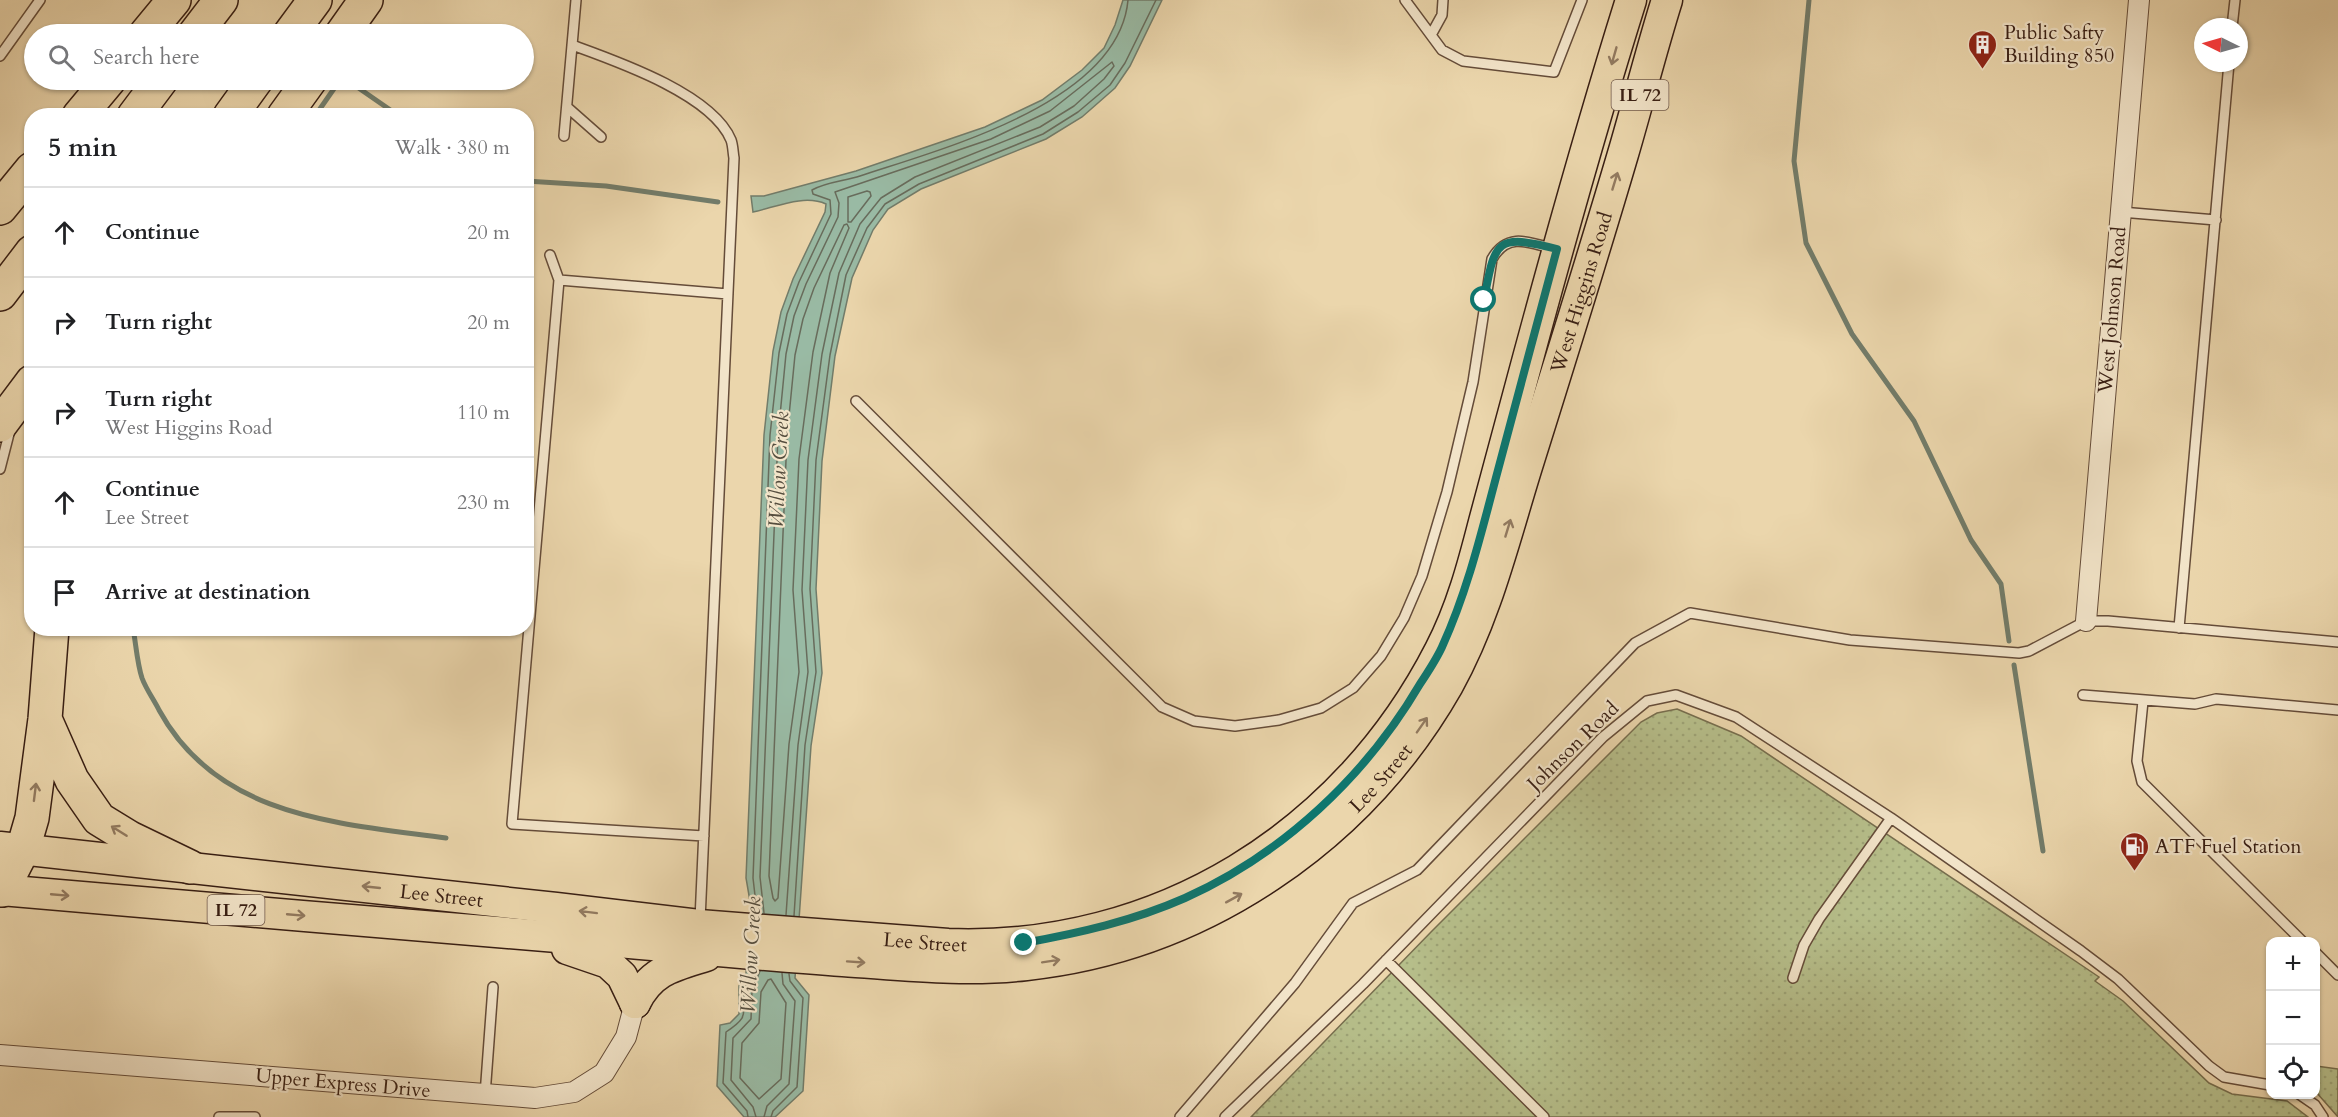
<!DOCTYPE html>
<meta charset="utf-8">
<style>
:root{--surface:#fff;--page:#f6f6f6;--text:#202124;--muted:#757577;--line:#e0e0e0}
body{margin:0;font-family:Cardo,serif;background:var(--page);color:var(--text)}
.controls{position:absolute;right:18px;bottom:18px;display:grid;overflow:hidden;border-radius:12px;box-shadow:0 2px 4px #0004}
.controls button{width:54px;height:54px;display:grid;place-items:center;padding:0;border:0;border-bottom:2px solid var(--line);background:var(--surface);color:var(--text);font:30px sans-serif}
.compass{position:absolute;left:2194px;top:18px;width:54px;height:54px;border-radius:50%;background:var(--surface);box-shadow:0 2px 4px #0004;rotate:275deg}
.stop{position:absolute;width:18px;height:18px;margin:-14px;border:4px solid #0f766e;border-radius:50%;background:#fff}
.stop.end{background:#0f766e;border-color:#fff;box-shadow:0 2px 6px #0008}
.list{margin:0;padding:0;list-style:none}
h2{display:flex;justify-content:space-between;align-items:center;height:78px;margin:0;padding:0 24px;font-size:26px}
h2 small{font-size:20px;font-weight:400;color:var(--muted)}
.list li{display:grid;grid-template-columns:39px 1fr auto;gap:18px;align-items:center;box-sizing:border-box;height:90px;padding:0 24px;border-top:2px solid var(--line)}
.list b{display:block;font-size:22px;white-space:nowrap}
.list p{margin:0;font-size:20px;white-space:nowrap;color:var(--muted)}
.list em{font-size:20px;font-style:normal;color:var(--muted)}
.icon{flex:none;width:33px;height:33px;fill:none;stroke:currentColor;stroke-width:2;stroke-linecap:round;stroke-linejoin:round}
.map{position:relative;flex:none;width:2338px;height:1117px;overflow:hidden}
.search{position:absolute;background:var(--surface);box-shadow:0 2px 4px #0004;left:24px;top:24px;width:510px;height:66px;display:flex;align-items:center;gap:15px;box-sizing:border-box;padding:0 21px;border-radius:33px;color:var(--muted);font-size:22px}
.panel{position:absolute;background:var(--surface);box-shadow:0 2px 4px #0004;left:24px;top:108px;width:510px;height:528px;border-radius:24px}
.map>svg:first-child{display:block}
.grass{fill:url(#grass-dots);stroke:#776e4e;stroke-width:1.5}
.water{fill:#99baa4;stroke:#727c6a;stroke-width:1.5}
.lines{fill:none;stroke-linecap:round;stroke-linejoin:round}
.shore{stroke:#686c5c;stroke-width:1.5}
.stream{stroke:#727c6a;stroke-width:5}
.lane-casing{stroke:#654c39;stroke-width:12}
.street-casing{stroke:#654c39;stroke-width:22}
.primary-casing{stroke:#381e13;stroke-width:33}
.highway-casing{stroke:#381e13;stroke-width:36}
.lane{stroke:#f2e4c9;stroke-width:9}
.street{stroke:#f2e4c9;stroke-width:20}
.primary{stroke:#ebd6ac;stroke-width:30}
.highway{stroke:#ebd6ac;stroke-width:33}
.oneway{stroke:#927a60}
.route{stroke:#0f766e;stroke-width:8}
.labels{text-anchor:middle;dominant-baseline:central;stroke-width:4.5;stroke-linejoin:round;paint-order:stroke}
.shield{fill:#f2e4c9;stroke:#70594a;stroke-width:1.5}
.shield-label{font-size:18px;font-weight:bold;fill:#381e13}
.poi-label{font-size:20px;fill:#381e13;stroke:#f2e4c9;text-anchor:start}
.street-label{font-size:20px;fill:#381e13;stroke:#f2e4c9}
.water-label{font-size:21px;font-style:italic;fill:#554d3e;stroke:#f2e4c9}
</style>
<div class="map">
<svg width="2338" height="1117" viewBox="0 0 2338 1117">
<defs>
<pattern id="grass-dots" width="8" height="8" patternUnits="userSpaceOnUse" patternTransform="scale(1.5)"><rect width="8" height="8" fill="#b6be8a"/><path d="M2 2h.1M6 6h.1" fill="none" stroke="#9da376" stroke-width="1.8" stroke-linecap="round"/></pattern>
</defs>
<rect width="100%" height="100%" fill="#ebd6ac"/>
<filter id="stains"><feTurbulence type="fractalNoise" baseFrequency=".00333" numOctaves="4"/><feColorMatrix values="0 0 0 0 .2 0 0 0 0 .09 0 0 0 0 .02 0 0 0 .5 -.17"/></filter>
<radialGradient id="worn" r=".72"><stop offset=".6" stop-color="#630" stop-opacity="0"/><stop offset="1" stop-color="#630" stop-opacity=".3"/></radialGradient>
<path class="grass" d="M1677,709L1741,736L2099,977L2095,981L2123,1001L2209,1083L2232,1094L2287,1101L2308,1117H1251L1431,932L1641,722L1657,713Z
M2316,1066L2338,1069V1117L2316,1092Z"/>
<path class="water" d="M1123,0H1162L1130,66L1115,88L1082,117L1046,139L921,189L888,209L873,230L852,278L835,356L822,461L816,589L822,673L811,746L795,978L809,995L803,1091L775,1117H744L717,1086L720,1025L730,1023L739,1014V986L746,973L751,907L746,878L764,435L773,351L781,312L793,279L825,212L826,204C804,194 776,207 753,212L751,196H764L856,171L985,127L1042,100L1082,70L1104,48L1115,25Z"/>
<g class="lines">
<path class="shore" d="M867,191L870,192L871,196L851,222H848V197Z
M847,224L849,228L830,273L813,352L799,459L793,590L799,672L789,744L778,898L775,901L773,898L769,876L787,436L795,355L803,319L814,288L844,225Z
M757,913L753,878L770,435L779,353L787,314L799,282L831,214L830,200L813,194L812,190C826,182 845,181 860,176C941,149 1119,103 1128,0
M764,913L760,877L778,436L786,354L794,316L806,284L838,217L839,203L835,192L991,139L1050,111L1112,62L1114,66L1104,79L1074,106L1040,127L915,177L881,198L860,224L839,273L822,354L808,460L802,590L808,672L798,745L786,915
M794,916L805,745L816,672L810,589L816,460L830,355L846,275L867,228L885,204L919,184L1043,134L1078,112L1110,85L1125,63L1156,0
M771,979L786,1003L781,1079L759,1099L740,1078L742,1043L759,1023L761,992L768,980Z
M748,1117L747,1111L723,1083L726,1032C754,1013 739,1014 745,988C746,982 751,977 752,970
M756,1117L753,1107L731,1080L733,1038L751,1019L752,990L760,971
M764,1117L767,1106L789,1084L795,1001L783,984L782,973
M771,1117L773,1111L797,1087L803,998L790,981L789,974"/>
<path class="stream" d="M1809,0L1794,161L1806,243L1852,334L1914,421L1971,540L2001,584L2009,641
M347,80L399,116
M315,116L340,80
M526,181L606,186L718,202
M133,628C136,644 137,663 142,678C146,689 154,700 159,710C218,818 338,823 446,838
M2014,665L2043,851"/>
<defs>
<path id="lane" d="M1405,0L1442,50L1463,61L1554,72L1582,0
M2232,27L2235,0
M1431,35L1442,15L1443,0
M572,45C616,61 712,94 731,140C733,145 733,153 734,158L700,920
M0,56L40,0
M567,107L601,137
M564,136L576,0
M2121,212L2216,220
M550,255L559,280L512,824L704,836
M559,280L728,294
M856,401L1162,707L1194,721L1235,726L1279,720L1321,708L1353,688L1381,656L1404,618L1422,576L1447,492L1473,382L1492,259C1507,232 1529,242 1554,249
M0,469L10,430
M2179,628L2229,63
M2083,695L2195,704L2216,699L2338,710
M2143,701L2137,761L2142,782L2303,942
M2316,953L2338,975
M1386,960L1544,1117
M1793,978L1804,945L1819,919L1891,818
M2299,1094L2315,1105L2323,1117
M485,1095L493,987
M219,1117H255
M1180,1117L1295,983L1353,903L1417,870L1635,643L1690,613L1850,640L2019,653L2029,651L2086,621H2108L2338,642
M1225,1117L1363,984L1603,737L1647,701L1676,695L1736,717L1891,818L2081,951L2118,979L2209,1066L2224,1077L2270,1085"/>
<path id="street" d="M2086,621L2139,0
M0,1055L535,1098L574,1092L604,1073L626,1037L635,1003"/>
<g id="primary">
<path id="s1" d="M0,847L556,908L699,925L948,944C1158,952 1345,836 1440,650C1461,610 1473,565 1484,522C1495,482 1505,443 1516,403C1552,268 1589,134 1631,0"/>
<path id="s2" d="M0,890C194,907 387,923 581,939C668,946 756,955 843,961C904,965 965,972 1026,965C1203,946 1360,839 1448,685C1487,615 1505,536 1529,460C1561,358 1593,256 1623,154C1638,103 1651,51 1667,0"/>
<path d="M567,949L608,963L622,976L635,1003"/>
<path d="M635,1003C651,970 674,966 706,956"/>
</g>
<path id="highway" d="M146,34L174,0
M195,34L221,0
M290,34L315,0
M342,34L366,0
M79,116L109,80
M134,116L161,80
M230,116L256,80
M284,116L310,80
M0,208L32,169
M0,294L32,252
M0,425L32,382
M45,719L72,780L99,819L130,838L190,867
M2,890L23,849L32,818L45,719L52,628"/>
</defs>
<use href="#lane" class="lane-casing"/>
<use href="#street" class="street-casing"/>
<use href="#primary" class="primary-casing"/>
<use href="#highway" class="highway-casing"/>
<use href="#lane" class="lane"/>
<use href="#street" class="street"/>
<use href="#primary" class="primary"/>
<use href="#highway" class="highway"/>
</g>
<defs><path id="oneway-shaft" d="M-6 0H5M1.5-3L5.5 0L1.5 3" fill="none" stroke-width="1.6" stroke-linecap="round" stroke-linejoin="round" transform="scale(1.5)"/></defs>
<g class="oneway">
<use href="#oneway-shaft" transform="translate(1614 56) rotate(106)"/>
<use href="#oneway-shaft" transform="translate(1615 181) rotate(-73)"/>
<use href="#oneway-shaft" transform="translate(1508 528) rotate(-73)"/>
<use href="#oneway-shaft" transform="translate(1422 725) rotate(-55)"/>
<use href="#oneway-shaft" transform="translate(35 792) rotate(-83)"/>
<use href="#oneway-shaft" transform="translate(119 831) rotate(-148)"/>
<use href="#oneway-shaft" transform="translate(371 887) rotate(-174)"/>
<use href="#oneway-shaft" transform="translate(60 895) rotate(5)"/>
<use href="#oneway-shaft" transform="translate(1234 898) rotate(-29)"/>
<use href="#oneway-shaft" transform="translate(588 912) rotate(-173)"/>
<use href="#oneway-shaft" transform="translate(296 915) rotate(5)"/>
<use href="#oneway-shaft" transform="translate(1051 961) rotate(-9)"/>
<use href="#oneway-shaft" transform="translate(856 962) rotate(4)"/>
</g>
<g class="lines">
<path class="route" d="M1024,943C1079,933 1133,921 1185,898C1283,854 1366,776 1420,684C1428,672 1436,660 1442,647C1468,590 1482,530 1498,470C1518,397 1537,323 1557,249C1495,233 1495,241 1484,300"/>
</g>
<defs>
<symbol id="building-pin" viewBox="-11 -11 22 30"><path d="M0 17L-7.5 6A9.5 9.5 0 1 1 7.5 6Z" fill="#8f2418" stroke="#f2e4c9"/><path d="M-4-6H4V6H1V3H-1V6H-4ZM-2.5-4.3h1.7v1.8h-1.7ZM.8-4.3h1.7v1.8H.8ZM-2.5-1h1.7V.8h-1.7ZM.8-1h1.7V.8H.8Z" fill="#fff"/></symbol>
<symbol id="fuel-pin" viewBox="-11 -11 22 30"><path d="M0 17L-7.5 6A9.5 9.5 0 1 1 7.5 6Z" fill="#8f2418" stroke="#f2e4c9"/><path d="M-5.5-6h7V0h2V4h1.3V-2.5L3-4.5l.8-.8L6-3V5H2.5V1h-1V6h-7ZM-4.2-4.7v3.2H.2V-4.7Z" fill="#fff"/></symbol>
</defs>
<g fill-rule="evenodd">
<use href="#building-pin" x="1966" y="28" width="33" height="45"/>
<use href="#fuel-pin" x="2118" y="830" width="33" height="45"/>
</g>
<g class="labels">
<g class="shield">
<rect x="1611.5" y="80" width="57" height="30" rx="4.5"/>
<rect x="207.5" y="895" width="57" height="30" rx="4.5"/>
</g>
<g class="shield-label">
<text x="1640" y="95">IL 72</text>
<text x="236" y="910">IL 72</text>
</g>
<g class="poi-label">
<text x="2004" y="32">Public Safty<tspan x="2004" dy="23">Building 850</tspan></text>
<text x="2155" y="846">ATF Fuel Station</text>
</g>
<g class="street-label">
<text stroke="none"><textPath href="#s2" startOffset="1970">West Higgins Road</textPath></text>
<text transform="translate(2112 310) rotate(-85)">West Johnson Road</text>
<text transform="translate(1573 746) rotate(-44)">Johnson Road</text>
<text stroke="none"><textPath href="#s2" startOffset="1440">Lee Street</textPath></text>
<text stroke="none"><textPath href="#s1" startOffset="444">Lee Street</textPath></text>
<text stroke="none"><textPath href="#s1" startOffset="930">Lee Street</textPath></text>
<text transform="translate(343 1083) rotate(5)">Upper Express Drive</text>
</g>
<g class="water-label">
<text transform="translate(779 470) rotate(-87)">Willow Creek</text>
<text transform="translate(751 955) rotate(-87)">Willow Creek</text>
</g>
</g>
<rect width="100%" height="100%" filter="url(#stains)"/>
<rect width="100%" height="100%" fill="url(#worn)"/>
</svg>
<div class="controls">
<button>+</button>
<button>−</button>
<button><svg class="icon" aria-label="locate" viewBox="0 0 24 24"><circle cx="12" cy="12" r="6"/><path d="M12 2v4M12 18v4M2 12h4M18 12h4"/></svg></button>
</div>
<svg class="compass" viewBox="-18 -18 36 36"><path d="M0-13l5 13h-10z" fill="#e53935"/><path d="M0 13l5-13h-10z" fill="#757577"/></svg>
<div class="stop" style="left:1484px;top:300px"></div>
<div class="stop end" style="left:1024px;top:943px"></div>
<div class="search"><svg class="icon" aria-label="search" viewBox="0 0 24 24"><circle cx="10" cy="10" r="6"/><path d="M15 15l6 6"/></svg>Search here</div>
<section class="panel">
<h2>5 min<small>Walk · 380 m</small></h2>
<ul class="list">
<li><svg class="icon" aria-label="ahead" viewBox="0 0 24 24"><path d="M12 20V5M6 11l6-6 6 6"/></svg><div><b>Continue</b></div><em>20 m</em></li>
<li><svg class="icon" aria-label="right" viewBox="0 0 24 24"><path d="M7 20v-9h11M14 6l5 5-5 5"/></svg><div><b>Turn right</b></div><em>20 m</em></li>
<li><svg class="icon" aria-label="right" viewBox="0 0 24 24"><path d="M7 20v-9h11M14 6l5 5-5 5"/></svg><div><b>Turn right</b><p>West Higgins Road</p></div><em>110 m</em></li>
<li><svg class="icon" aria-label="ahead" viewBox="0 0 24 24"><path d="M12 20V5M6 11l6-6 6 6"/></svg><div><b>Continue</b><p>Lee Street</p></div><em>230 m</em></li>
<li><svg class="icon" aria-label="arrive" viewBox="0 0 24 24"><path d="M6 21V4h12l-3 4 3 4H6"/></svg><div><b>Arrive at destination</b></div></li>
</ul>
</section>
</div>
